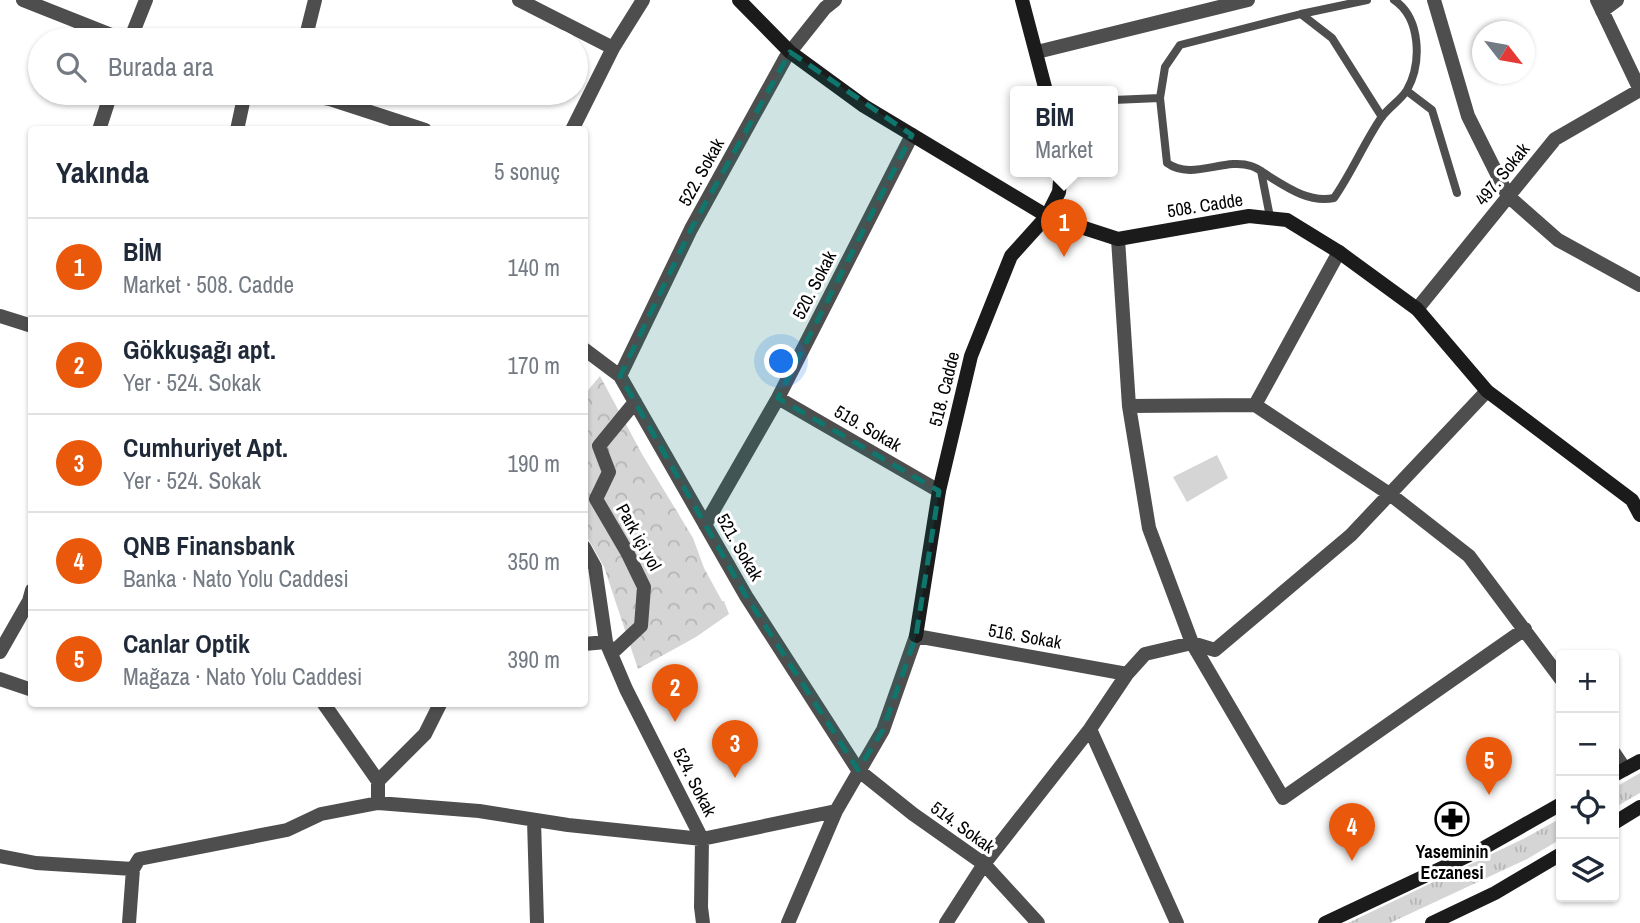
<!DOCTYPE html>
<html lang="tr">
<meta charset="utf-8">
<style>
:root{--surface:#fff;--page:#f6f6f7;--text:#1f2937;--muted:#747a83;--line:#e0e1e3;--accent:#ea580c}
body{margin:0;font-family:"Archivo Narrow",sans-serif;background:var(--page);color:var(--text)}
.controls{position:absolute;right:21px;bottom:21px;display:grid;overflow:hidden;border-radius:7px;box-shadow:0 2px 5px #0004}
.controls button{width:63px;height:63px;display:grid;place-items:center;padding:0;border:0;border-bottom:2px solid var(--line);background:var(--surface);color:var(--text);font:35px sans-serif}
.compass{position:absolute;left:1472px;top:21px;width:63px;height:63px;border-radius:50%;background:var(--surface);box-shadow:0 2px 5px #0004;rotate:121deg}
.you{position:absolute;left:782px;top:362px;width:24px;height:24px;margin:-18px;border:5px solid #fff;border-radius:50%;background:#1a73e8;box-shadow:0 0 0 10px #1a73e833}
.badge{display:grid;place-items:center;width:46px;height:46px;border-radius:50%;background:var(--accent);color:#fff;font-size:23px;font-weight:700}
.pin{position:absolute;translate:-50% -58px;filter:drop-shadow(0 2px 4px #0008)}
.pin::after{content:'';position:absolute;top:37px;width:24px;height:21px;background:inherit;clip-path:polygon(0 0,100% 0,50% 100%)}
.popup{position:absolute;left:1010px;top:86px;width:108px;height:91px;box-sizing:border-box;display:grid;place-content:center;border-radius:7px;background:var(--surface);filter:drop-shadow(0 2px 5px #0005);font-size:23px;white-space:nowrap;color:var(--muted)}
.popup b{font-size:26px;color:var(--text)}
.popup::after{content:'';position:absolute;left:50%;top:100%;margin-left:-14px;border:14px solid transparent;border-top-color:var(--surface)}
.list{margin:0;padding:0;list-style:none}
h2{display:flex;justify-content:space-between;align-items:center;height:91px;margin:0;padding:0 28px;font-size:30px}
h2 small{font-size:23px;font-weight:400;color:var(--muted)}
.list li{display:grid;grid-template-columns:46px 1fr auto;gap:21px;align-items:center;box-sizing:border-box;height:98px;padding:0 28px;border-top:2px solid var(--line)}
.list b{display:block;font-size:26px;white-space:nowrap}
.list p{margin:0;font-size:23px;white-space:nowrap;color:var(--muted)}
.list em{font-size:23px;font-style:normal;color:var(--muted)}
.icon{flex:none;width:38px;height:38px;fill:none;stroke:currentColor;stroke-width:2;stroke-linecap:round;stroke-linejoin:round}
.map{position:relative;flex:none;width:1640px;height:923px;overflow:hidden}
.search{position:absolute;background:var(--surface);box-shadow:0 2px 5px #0004;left:28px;top:28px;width:560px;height:77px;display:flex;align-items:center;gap:18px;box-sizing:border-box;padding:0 24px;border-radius:38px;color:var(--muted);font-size:26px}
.panel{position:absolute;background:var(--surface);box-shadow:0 2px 5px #0004;left:28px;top:126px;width:560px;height:581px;border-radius:7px}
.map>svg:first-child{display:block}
.grass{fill:url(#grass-tufts)}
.park{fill:url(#park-crowns)}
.garden{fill:#d5d5d5}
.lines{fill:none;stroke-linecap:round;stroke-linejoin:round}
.lane{stroke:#4e4e4e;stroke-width:8}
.street{stroke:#4e4e4e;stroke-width:14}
.secondary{stroke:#1b1b1b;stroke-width:14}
.marked{fill:#0f766e;fill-opacity:0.2;stroke:#0f766e;stroke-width:5;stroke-dasharray:14 9;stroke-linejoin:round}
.labels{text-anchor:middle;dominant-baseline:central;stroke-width:6;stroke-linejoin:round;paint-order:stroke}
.street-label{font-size:18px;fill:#000;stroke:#fff}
.poi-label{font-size:18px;font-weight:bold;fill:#000;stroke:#fff}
</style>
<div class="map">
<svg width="1640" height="923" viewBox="0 0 1640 923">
<defs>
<pattern id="grass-tufts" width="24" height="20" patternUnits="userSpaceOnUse" patternTransform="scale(1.75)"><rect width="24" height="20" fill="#d5d5d5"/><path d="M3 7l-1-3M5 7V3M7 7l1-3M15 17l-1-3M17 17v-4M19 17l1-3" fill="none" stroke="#b5b5b5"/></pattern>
<pattern id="park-crowns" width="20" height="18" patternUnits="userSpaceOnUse" patternTransform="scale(1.75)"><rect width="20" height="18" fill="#d5d5d5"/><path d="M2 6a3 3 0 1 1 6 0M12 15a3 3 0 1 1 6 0" fill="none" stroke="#b5b5b5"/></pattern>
</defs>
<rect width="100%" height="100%" fill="#fff"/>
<path class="grass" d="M1640,773V793L1614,808V788Z
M1561,818V839L1527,859L1390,923H1348L1525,838Z"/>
<path class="park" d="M600,376L642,454L693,538L704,568L722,601H724L729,614L696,637L638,669L604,567L585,533L584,395Z"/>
<path class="garden" d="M1217,455L1228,478L1187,502L1173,477Z"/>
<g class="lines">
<path class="lane" d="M1367,0L1301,14L1180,45L1165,67L1160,98L1167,163C1192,181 1225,157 1251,166C1258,168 1264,173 1270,177C1289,189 1311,203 1334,198C1352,172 1364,143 1381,118C1389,107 1401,100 1407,90C1422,63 1421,18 1394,0
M1301,14L1332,38L1382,117
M1407,91L1432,110L1457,193
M1113,100L1160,98
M1261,171L1270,217"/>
<path class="street" d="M23,0L124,40
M519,0L613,48
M1434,0L1468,116L1508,196L1558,240L1640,285
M1597,0L1640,90
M1602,11L1617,0
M130,40L146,0
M305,40L315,0
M1037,52L1248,0
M297,93L330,99L425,130
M99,130L111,93
M237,130L245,93
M572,130L613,48L643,0
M1118,239L1129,406L1149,528L1192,643L1283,798L1525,629
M1417,309L1555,139L1640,90
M0,316L32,326
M584,349L620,376L746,596L858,770L913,814L984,864L1038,923
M620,376L691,229L786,57L825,8L835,0
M778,398L939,491
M1255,405L1339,252
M1129,406L1255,405L1391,495L1469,556L1561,679
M705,525L778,398L912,135
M584,547L595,567L606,642L626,689L702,839L701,907L703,923
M584,644L606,642
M0,652L29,601L32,590
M611,654L641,626L644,587L627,552L596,499L609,472L599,446L635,402
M0,679L32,690
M324,704L378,781
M1090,729L1177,923
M1614,753L1625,769
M378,803L479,811L568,825L702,839L836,811L883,730L916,636L1127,674
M534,820L537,923
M0,856L36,863L133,869L139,859L287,830L321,814L378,803V781L425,734L440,704
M129,923L133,869
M788,923L836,811
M946,923L984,864L1090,729L1127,674L1145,654L1192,643L1215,650L1351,535L1487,391"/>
<path class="secondary" d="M739,0L790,52L864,106L1047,216L1118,239L1249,216L1287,220L1339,252L1417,309L1487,391L1632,500L1640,515
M1022,0L1046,91
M916,636L939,491L971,356L1011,256L1047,216L1059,192L1061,171
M1614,775L1640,761
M1614,823L1640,807
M1325,923L1480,850L1561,804
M1432,923L1495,893L1561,854"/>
</g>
<path class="marked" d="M790,52L912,135L778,398L939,491L916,636L883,730L858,770L746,596L620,376L691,229Z"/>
<defs>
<symbol id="pharmacy-ring" viewBox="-11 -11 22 22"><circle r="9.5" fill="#fff" stroke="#000" stroke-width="1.5"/><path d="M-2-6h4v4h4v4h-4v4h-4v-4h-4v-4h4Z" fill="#000"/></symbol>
</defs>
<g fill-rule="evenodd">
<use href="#pharmacy-ring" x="1433" y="800" width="38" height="38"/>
</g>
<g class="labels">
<g class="street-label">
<text transform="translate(701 172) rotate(-61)">522. Sokak</text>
<text transform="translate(1502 174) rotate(-51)">497. Sokak</text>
<text transform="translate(1205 205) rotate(-9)">508. Cadde</text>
<text transform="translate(814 285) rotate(-63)">520. Sokak</text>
<text transform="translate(944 389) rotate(-76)">518. Cadde</text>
<text transform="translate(868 428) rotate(30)">519. Sokak</text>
<text transform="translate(639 537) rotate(61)">Park içi yol</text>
<text transform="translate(740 547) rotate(60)">521. Sokak</text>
<text transform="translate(1025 636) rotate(10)">516. Sokak</text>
<text transform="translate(695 782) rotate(63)">524. Sokak</text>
<text transform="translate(963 827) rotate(36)">514. Sokak</text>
</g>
<g class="poi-label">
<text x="1452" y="851">Yaseminin<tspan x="1452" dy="21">Eczanesi</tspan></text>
</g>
</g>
</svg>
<div class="controls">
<button>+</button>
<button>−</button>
<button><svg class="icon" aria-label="locate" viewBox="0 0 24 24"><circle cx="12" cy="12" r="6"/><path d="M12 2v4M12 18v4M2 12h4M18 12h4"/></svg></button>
<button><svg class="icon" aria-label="layers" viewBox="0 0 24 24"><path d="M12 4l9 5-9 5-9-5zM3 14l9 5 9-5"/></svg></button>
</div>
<svg class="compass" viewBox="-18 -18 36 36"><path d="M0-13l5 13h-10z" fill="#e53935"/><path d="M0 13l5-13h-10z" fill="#747a83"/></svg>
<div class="you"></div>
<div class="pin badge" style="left:1064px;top:257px">1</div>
<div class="popup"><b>BİM</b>Market</div>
<div class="pin badge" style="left:675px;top:722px">2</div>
<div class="pin badge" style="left:735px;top:778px">3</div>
<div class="pin badge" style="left:1352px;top:861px">4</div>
<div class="pin badge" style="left:1489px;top:795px">5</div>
<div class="search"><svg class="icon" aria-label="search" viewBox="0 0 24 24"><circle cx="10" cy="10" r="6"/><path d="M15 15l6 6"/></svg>Burada ara</div>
<section class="panel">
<h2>Yakında<small>5 sonuç</small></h2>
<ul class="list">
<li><span class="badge">1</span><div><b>BİM</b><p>Market · 508. Cadde</p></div><em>140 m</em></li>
<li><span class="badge">2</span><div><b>Gökkuşağı apt.</b><p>Yer · 524. Sokak</p></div><em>170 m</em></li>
<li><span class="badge">3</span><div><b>Cumhuriyet Apt.</b><p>Yer · 524. Sokak</p></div><em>190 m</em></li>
<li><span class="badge">4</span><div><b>QNB Finansbank</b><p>Banka · Nato Yolu Caddesi</p></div><em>350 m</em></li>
<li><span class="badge">5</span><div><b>Canlar Optik</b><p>Mağaza · Nato Yolu Caddesi</p></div><em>390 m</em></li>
</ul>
</section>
</div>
